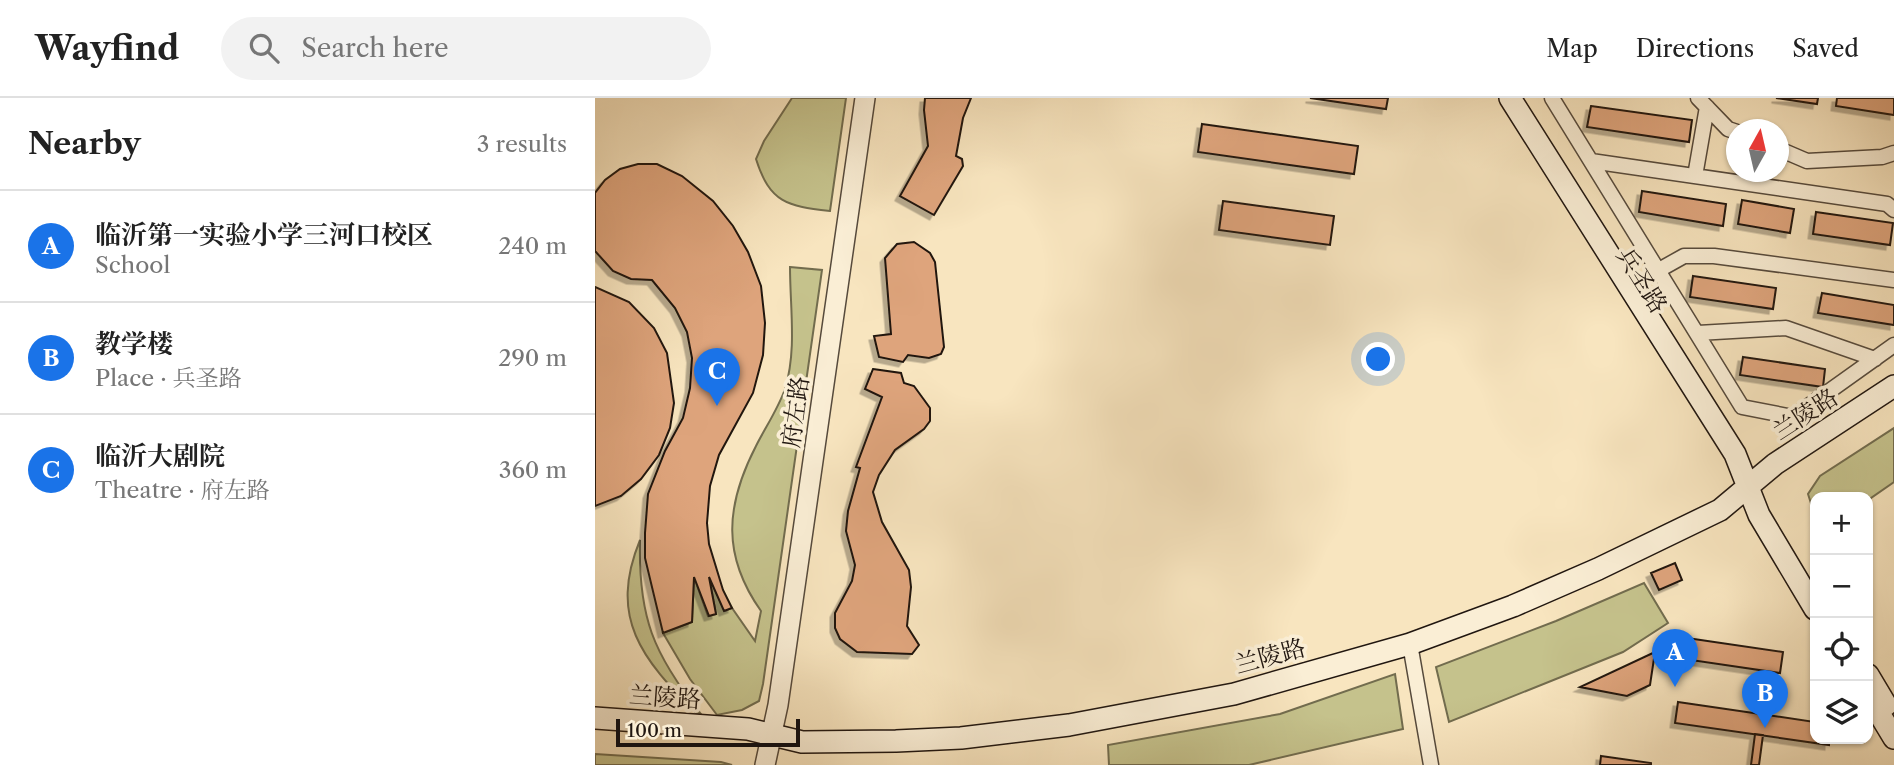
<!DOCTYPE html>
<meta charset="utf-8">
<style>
:root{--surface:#fff;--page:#f2f2f2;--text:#222;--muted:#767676;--line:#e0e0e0;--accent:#1a73e8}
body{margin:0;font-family:"Libre Caslon Text","Noto Serif SC",serif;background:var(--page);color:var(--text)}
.controls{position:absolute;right:21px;bottom:21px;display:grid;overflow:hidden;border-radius:14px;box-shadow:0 2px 5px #0004}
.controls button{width:63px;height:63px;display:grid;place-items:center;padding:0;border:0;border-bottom:2px solid var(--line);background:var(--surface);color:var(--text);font:35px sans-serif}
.compass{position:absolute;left:1131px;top:21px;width:63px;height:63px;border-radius:50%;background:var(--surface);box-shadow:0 2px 5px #0004;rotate:8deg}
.scale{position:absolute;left:21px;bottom:18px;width:184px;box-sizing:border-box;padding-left:7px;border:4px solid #201610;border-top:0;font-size:19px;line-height:24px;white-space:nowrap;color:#201610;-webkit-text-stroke:5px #faeed5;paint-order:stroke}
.you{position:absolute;left:784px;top:262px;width:24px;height:24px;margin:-18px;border:5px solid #fff;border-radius:50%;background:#1a73e8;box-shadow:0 0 0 10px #1a73e833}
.badge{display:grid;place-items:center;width:46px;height:46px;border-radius:50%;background:var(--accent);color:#fff;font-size:23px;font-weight:700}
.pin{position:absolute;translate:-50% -58px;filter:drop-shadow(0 2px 4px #0008)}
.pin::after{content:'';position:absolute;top:37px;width:24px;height:21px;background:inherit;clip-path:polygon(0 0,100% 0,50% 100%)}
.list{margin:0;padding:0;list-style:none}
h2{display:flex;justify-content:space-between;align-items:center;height:91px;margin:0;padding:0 28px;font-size:30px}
h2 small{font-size:23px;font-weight:400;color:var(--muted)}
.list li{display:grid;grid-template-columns:46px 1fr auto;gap:21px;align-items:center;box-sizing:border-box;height:112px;padding:0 28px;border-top:2px solid var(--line)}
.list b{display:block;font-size:26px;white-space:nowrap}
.list p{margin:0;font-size:23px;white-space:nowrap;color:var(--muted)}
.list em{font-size:23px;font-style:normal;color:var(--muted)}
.icon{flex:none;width:38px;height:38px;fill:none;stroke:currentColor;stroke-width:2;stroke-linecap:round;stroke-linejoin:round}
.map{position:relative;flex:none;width:1299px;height:667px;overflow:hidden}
header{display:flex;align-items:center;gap:42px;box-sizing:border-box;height:98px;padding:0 35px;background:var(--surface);border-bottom:2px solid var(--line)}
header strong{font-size:33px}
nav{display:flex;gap:38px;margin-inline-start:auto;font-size:24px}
.search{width:490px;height:63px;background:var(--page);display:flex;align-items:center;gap:18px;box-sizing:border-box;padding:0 24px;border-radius:38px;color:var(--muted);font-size:26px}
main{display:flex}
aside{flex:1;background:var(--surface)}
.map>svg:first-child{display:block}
.green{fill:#c5c28c;stroke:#726c4e;stroke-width:2}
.building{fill:#dea47b;stroke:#201610;stroke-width:2;filter:url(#shadow)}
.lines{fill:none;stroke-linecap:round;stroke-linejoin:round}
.minor-casing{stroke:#564a3c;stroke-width:17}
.tertiary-casing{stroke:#564a3c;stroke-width:22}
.secondary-casing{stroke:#201610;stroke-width:24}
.minor{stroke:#faeed5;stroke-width:14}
.tertiary{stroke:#faeed5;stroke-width:19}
.secondary{stroke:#faeed5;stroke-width:21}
.labels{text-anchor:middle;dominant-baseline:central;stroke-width:7;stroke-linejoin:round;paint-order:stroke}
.street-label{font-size:24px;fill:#201610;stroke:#faeed5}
</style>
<header>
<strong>Wayfind</strong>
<div class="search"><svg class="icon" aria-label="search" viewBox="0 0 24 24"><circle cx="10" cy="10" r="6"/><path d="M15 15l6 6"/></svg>Search here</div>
<nav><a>Map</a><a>Directions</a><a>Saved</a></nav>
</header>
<main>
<aside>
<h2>Nearby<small>3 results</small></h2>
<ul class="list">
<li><span class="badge">A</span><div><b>临沂第一实验小学三河口校区</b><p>School</p></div><em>240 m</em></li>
<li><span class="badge">B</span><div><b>教学楼</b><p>Place · 兵圣路</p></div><em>290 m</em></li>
<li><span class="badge">C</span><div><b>临沂大剧院</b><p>Theatre · 府左路</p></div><em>360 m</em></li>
</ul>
</aside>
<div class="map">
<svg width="1299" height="667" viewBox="0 0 1299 667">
<defs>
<filter id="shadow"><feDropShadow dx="-4.5" dy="4.5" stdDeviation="0" flood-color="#0004"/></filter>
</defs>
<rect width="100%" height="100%" fill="#f8e5bf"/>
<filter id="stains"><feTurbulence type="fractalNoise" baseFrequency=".00286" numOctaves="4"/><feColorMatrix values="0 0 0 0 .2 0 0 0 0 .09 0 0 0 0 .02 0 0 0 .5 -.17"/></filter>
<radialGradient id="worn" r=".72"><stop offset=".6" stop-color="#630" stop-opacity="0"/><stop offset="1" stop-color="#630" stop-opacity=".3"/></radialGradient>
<path class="green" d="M197,0H251L235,113C192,108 175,105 161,61L169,43Z
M195,169L227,172L168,586L164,603L147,612L122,617L95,581L68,535L97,524L99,479L113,518L121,516L114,479L130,513L137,510L160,543L166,513C127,458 130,408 161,348C170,330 183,311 190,291C202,252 195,210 195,169Z
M1299,330V384L1273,402V399H1220V418L1213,396L1225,378Z
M45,442C43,518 58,556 106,616L101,615C47,561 13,520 45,442Z
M1049,485L1073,525L1028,554L854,624L841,569L961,523Z
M800,576L808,631L654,667H514L513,647L685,616Z
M0,656L126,664L137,667H0Z"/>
<path class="building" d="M330,0H376L368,20L361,58L367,61L368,68L339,117L305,98L333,48L329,12Z
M715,0H793L791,11Z
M1181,0H1223L1222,6Z
M1242,0H1299V17L1241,8Z
M996,8L1097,22L1094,44L992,29Z
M607,26L763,48L759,76L603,54Z
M43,66H62L87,78L118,103L138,128L153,154L166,188L170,225L168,257L158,295L124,357L115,388L112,425L114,446L128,492L137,510L129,513L114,479L121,516L114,518L99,479L97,524L68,535L50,460V435L53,396L70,353L88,320L95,290L97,260L92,234L80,210L57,182L36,181L18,173L0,153V95L10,82L25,71Z
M1047,93L1131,106L1128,128L1044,114Z
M1147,102L1199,111L1195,135L1143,126Z
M628,103L739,118L735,147L624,132Z
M1221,114L1298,125L1295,147L1218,136Z
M319,144L335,155L340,164L349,249L346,256L334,260L313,257L308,264L284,259L279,238L296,236L290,160L302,146Z
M1098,178L1181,190L1178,211L1095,199Z
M0,189L34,204L59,230L72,255L79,305L75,330L64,357L46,381L26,398L0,408Z
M1227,195L1299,207V227L1223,215Z
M1148,259L1230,271L1228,289L1145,277Z
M278,271L306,275L309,285L319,288L335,310V323L329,331L300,352L284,377L278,394L287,424L314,472L316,489L312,528L324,547L317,556L262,554L245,541L240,530V515L257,483L260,467L251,433L253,413L265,370L261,369L287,299L270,291Z
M1080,465L1087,482L1064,492L1056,475Z
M1092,540L1188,554L1185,575L1089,561Z
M1060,554L1055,587L1032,598L985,589Z
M1169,573L1178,574L1172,616L1163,615Z
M1083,604L1220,624V641H1234V647L1080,625Z
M1160,636L1168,637L1164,667H1156Z
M1006,658L1056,665V667H1005Z"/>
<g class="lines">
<defs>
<path id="minor" d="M957,0L1147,309L1198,319L1299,247
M1103,0L1133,31L1142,34
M1184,51L1212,63L1287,59L1299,55
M996,63L1292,106L1299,112
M1100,78L1112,9
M1064,172L1089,158H1119L1299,182
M1103,235L1191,230L1280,261
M815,546L836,667"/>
<path id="tertiary" d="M170,667L183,607L270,0"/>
<path id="secondary" d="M915,0L1140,356L1164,417L1220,511
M1273,577L1291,607
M1273,597L1299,640
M0,620L153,631L207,644L301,643L366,640L474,627L639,596L815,546L918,508L1003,471L1125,412L1180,366L1299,288"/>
</defs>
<use href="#minor" class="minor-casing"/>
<use href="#tertiary" class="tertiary-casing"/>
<use href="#secondary" class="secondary-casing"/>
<use href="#minor" class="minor"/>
<use href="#tertiary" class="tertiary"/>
<use href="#secondary" class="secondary"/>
</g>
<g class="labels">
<g class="street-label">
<text transform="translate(1047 182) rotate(58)">兵圣路</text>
<text transform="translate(200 314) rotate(-82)">府左路</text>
<text transform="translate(1210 316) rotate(-33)">兰陵路</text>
<text transform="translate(675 558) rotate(-15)">兰陵路</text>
<text transform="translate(70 599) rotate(4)">兰陵路</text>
</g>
</g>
<rect width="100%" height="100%" filter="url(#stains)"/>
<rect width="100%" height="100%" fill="url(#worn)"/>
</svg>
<div class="controls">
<button>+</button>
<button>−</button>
<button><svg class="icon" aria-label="locate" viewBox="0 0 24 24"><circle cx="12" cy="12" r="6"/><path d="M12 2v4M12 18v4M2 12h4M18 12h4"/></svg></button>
<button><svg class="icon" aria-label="layers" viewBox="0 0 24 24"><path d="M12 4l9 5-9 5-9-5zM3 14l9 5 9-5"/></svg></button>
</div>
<svg class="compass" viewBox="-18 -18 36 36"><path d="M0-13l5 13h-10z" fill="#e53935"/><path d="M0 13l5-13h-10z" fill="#767676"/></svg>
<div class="scale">100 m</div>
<div class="you"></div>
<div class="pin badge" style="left:1080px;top:589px">A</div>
<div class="pin badge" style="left:1170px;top:630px">B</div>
<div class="pin badge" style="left:122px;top:308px">C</div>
</div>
</main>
